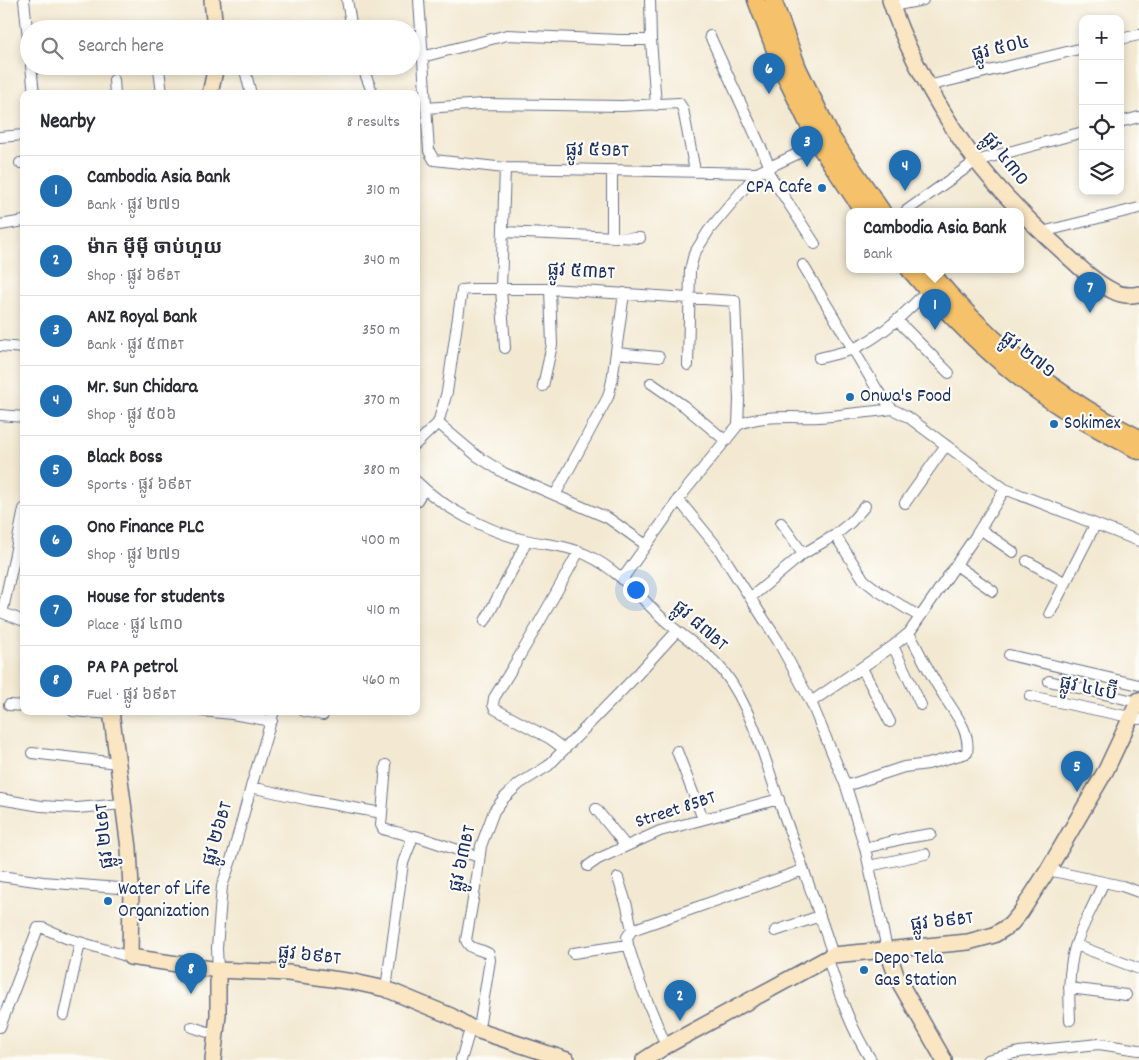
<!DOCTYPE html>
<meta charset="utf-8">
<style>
:root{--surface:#fff;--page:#f7f7f7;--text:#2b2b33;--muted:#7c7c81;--line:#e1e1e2;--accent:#1f6fb2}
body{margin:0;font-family:Dekko,"Noto Sans Khmer",sans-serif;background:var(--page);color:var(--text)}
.controls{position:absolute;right:15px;top:15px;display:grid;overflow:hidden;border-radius:10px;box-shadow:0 2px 8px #0003}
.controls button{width:45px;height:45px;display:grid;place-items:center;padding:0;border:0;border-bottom:1px solid var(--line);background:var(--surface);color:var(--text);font:25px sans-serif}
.you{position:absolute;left:635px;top:589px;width:18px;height:18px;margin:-12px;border:4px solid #fff;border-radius:50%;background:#1a73e8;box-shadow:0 0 0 8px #1a73e833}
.badge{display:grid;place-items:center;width:32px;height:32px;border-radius:50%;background:var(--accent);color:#fff;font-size:16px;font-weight:700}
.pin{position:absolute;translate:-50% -41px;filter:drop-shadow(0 1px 2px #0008)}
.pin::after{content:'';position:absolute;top:26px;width:18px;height:15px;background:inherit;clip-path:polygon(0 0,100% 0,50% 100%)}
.popup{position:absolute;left:846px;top:208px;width:178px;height:65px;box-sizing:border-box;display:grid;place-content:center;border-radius:10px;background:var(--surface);filter:drop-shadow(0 1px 4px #0005);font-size:16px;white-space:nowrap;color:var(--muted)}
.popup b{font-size:19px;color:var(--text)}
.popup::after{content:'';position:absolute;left:50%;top:100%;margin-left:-10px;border:10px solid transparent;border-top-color:var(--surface)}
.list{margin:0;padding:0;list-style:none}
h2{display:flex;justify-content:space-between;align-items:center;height:65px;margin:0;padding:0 20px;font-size:21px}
h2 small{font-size:16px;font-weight:400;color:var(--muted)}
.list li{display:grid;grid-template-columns:32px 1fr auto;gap:15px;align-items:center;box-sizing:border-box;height:70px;padding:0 20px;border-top:1px solid var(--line)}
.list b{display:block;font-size:19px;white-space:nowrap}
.list p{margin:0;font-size:16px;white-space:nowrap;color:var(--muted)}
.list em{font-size:16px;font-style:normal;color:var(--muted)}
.icon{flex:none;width:28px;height:28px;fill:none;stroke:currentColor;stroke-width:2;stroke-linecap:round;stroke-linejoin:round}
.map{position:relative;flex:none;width:1139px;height:1060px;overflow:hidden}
.search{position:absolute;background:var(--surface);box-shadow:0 2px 8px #0003;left:20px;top:20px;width:400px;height:55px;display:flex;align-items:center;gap:12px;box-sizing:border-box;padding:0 18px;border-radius:28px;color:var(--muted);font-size:19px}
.panel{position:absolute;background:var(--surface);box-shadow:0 2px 8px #0003;left:20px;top:90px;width:400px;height:625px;border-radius:10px}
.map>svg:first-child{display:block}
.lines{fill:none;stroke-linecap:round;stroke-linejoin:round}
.street-casing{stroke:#677087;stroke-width:12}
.secondary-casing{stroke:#677087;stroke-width:18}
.primary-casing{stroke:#677087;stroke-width:19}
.street{stroke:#fff;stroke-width:10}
.secondary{stroke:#fbe6c4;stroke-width:15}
.primary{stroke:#f5c16b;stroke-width:16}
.poi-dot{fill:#1f6fb2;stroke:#fdfcf7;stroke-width:2}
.labels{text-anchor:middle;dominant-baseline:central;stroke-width:4.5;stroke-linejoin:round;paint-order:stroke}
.street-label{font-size:19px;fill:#1b2f5e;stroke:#fdfcf7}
.poi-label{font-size:19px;fill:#1b2f5e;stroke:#fdfcf7;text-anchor:start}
</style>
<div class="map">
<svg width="1139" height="1060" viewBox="0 0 1139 1060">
<rect width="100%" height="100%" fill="#fdfcf7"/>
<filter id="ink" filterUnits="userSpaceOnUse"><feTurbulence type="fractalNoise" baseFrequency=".02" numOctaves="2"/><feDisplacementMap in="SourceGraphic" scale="10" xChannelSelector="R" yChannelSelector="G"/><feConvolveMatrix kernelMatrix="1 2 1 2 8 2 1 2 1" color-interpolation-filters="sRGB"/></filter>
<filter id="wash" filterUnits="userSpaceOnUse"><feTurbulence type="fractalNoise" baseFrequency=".0096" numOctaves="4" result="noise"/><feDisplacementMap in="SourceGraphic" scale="20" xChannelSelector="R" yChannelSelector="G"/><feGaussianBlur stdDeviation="1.12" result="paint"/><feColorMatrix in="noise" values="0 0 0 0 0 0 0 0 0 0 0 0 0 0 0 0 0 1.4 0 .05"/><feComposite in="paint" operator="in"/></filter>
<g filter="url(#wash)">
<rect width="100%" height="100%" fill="#f3e9d2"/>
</g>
<g filter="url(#ink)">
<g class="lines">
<defs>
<path id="street" d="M24,0L29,48
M347,0L352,29
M419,0L429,151L434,160L505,168L757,173
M650,0L651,40L656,105
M892,6L923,0
M710,36L770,167
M1120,39L1139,35
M422,57L507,35L620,40H651
M31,66L34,94
M244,66L251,94
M362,66L373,94
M159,69L162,94
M114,80L115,94
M928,86L1083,48
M426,108L483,104L622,106L679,103L683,109L695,171
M1120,122L1139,117
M0,137L24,135
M20,163H24
M766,169L815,244
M906,211L976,161L1083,132
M0,225L24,221
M503,232L640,238
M1042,232L1139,208
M612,237V170
M803,265L878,391L892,409L908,417L1005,489L1139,541
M897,320L949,373
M0,346L24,348
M505,348L501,288L505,168
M616,353L659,357
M819,358C830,355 842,353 853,349C883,336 905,313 927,291
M688,365L690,270L694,254L709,230L757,173L818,144
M651,383L684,406L726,441
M543,386L552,345L550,289
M0,415L24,417
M438,423L477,456L504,473L608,518L646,545
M416,444L438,423L447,392L462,290L471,289H550L735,301L739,400L738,425
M416,481C442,507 488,532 525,540C546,545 567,545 587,555C618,570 635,592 659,615C680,636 706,649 724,672C751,707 765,759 779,801C797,852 816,903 833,955
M555,495L608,397L612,381L624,293
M678,499L718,548L778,641L811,702L846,786L865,848L887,949
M416,502L424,489
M905,503L946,445
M24,509L13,564L3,609V613L24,621
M781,523L803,554
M980,529L1013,552
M835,535L864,580L878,591L920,617
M1027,561L1066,583
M956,565L993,591
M623,578L684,492L738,425C760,414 794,418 819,417C843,415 868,412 892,409
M750,598L803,554L835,535L851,522L865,506
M1050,613L1095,525
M485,621L517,561L524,546V540
M893,646L921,705
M1009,655L1139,685
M862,668L890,722
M1049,681L1138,702
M1030,696L1139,719
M811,702L893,646L909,633L975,537L1005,489
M9,705L24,706
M73,711L112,714
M202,711L232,714L272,721
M304,711L323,715
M564,749L549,738L495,709L493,705L494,698C524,650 552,601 579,551
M677,751L703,819
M32,753L117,763
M846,786L904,767L928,764L967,753C971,730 953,712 943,694C930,675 920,653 909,633
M251,787L309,800L382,813
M0,799L41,806L77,808L123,804
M596,809L626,846
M410,837L415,836L422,838L479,857
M865,848L906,838L931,834
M588,866L598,859L660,831L779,799
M869,866L925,854
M1048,870L1122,886L1139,892
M0,876L43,882L131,889
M618,878L627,906L632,930
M775,931L820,916
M1076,945L1139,969
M573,953L628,945
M828,959C839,994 851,1029 871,1060
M218,970L217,948L222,886L232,857L251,787L274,711
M1069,988L1126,995
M386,989L403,863L411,842L410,837C403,832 392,832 383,829L381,825L386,765
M64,1015L80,943
M1070,1020C1069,995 1068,971 1075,947C1082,924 1095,904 1103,883
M0,1027L38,928H43L66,938L130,957
M192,1027L217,1035
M666,1046L641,986L628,945L627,937L632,930L803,870
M461,1060L469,1033L480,1022L490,960L489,954C480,948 470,951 466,940L477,877L481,846L494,811L504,798L519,784L548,766L635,677L677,631
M987,1060L1019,1052L1099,1044L1139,1050"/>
<path id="secondary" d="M212,0L215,29
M890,0C904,43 926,85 950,123C978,170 1019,212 1060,249C1076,264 1093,281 1113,291C1122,296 1130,296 1139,294
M210,94L216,66
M111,711L129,848L131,889L130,957L218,970L288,973L325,978L354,982L386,989L451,1016L473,1029L567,1060
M887,949L897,978L944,1060
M213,1060L218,1015V970
M644,1060L666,1046L833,955L968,942L994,935L1010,925L1021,912L1048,870L1106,770L1139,700"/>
<path id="primary" d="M756,0L784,74L818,144L863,211
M773,0L798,68L832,138L882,211
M909,269C954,322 1006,373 1065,410C1089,425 1114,438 1139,451
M928,269C985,339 1058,397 1139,438"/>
</defs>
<use href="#street" class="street-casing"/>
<use href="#secondary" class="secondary-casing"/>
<use href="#primary" class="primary-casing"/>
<use href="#street" class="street"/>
<use href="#secondary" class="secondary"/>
<use href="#primary" class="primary"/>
</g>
</g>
<g class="poi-dot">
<circle cx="822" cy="188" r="5"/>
<circle cx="850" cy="397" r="5"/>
<circle cx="1054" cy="424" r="5"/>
<circle cx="108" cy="901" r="5"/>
<circle cx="864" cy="970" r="5"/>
</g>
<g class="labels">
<g class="street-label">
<text transform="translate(1001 50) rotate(-14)">ផ្លូវ ៥០៤</text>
<text transform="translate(597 152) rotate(1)">ផ្លូវ ៥១BT</text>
<text transform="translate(1004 160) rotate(51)">ផ្លូវ ៤៣០</text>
<text transform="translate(581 273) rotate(3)">ផ្លូវ ៥៣BT</text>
<text transform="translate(1027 356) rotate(38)">ផ្លូវ ២៧១</text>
<text transform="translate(699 627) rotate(41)">ផ្លូវ ៨៧BT</text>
<text transform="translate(1088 690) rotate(12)">ផ្លូវ ៤៤ប៊ី</text>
<text transform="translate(676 811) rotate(-18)">Street 85BT</text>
<text transform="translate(219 834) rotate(-74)">ផ្លូវ ២៦BT</text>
<text transform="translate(106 836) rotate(-96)">ផ្លូវ ២៤BT</text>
<text transform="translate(464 859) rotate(-78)">ផ្លូវ ៦៣BT</text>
<text transform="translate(942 923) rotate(-7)">ផ្លូវ ៦៩BT</text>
<text transform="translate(309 957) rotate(6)">ផ្លូវ ៦៩BT</text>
</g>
<g class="poi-label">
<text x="812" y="188" text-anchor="end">CPA Cafe</text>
<text x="860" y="397">Onwa's Food</text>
<text x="1064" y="424">Sokimex</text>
<text x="118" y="890">Water of Life<tspan x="118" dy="22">Organization</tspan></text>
<text x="874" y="959">Depo Tela<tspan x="874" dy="22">Gas Station</tspan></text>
</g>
</g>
</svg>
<div class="controls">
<button>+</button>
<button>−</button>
<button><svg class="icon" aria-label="locate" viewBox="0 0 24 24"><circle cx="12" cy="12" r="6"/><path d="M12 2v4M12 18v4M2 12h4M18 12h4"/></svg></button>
<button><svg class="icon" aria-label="layers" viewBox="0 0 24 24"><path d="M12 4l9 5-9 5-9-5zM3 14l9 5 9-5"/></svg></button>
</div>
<div class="you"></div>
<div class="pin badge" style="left:935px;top:330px">1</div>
<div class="popup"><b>Cambodia Asia Bank</b>Bank</div>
<div class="pin badge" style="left:680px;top:1021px">2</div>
<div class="pin badge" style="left:807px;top:167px">3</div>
<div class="pin badge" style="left:905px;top:191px">4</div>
<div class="pin badge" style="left:1077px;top:792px">5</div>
<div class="pin badge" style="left:769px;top:94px">6</div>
<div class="pin badge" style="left:1090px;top:313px">7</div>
<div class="pin badge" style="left:191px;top:994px">8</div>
<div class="search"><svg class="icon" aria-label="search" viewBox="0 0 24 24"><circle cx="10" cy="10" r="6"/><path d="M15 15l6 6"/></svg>Search here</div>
<section class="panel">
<h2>Nearby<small>8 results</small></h2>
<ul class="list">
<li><span class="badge">1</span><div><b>Cambodia Asia Bank</b><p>Bank · ផ្លូវ ២៧១</p></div><em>310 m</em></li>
<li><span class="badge">2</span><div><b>ម៉ាក ម៉ីម៉ី ចាប់ហួយ</b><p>Shop · ផ្លូវ ៦៩BT</p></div><em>340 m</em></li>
<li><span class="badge">3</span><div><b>ANZ Royal Bank</b><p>Bank · ផ្លូវ ៥៣BT</p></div><em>350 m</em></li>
<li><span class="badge">4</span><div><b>Mr. Sun Chidara</b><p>Shop · ផ្លូវ ៥០៦</p></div><em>370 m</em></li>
<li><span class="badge">5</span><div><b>Black Boss</b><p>Sports · ផ្លូវ ៦៩BT</p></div><em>380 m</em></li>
<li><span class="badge">6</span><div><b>Ono Finance PLC</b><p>Shop · ផ្លូវ ២៧១</p></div><em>400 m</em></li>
<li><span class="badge">7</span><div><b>House for students</b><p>Place · ផ្លូវ ៤៣០</p></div><em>410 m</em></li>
<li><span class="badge">8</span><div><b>PA PA petrol</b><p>Fuel · ផ្លូវ ៦៩BT</p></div><em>460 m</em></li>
</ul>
</section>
</div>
